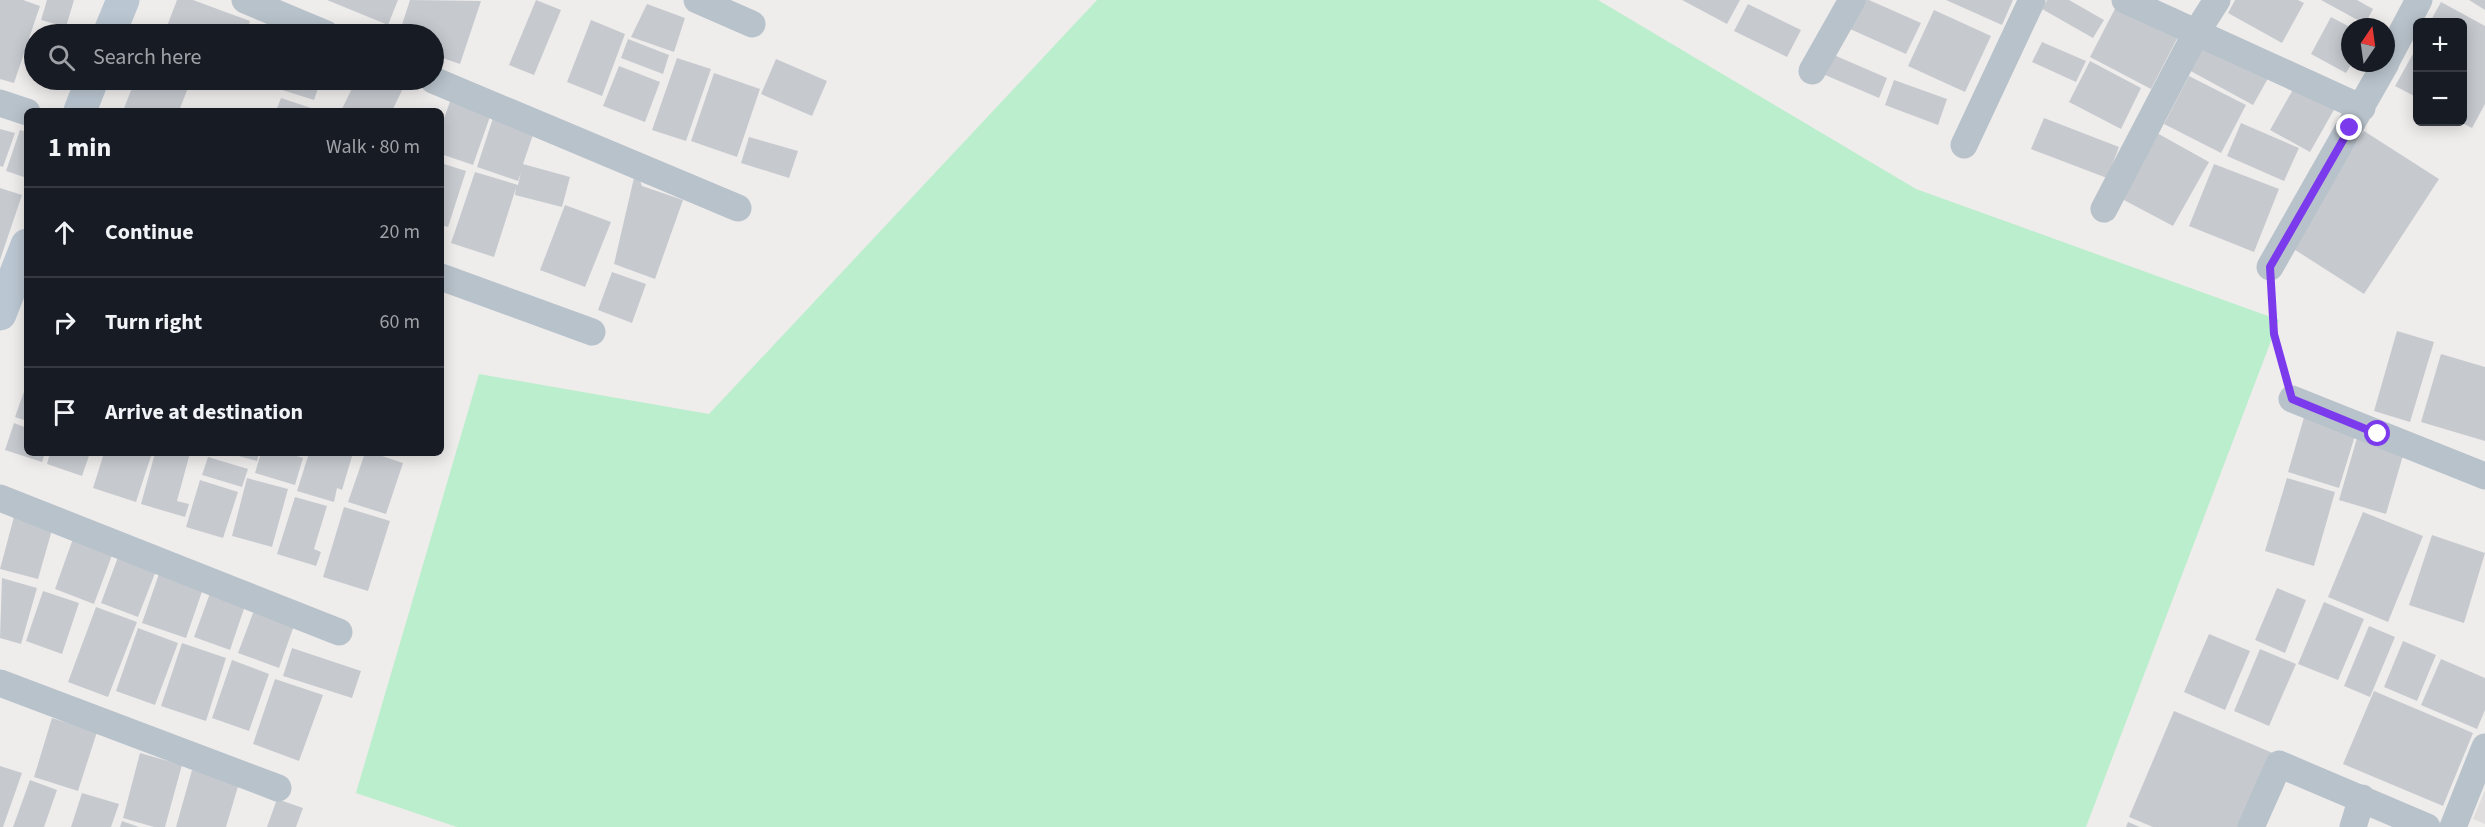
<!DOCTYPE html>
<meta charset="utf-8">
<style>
:root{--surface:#171b24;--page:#242831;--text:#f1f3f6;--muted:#9ea1a6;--line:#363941}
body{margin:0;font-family:"Source Sans 3",sans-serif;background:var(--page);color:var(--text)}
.controls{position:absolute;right:18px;top:18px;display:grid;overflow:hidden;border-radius:9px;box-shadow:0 3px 15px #0003}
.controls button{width:54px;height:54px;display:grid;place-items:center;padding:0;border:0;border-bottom:2px solid var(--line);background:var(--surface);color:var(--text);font:30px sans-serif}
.compass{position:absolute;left:2341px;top:18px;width:54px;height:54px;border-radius:50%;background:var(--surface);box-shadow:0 3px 15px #0003;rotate:13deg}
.stop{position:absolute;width:18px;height:18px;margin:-14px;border:4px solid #7c3aed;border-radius:50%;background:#fff}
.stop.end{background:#7c3aed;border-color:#fff;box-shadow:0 2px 6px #0008}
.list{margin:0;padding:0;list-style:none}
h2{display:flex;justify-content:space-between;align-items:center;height:78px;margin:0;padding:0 24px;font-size:26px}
h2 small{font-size:20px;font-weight:400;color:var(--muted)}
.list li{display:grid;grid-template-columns:39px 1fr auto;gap:18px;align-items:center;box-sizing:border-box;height:90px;padding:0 24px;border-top:2px solid var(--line)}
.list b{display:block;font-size:22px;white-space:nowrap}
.list em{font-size:20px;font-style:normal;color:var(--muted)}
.icon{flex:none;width:33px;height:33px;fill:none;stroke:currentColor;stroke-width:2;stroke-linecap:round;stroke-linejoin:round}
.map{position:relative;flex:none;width:2485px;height:827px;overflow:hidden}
.search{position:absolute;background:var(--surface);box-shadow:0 3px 15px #0003;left:24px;top:24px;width:420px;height:66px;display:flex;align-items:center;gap:15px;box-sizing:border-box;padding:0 21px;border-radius:33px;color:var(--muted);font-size:22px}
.panel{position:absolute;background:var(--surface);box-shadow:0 3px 15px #0003;left:24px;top:108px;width:420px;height:348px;border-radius:9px}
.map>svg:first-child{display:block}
.education{fill:#e0ddde}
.green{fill:#baeecc}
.building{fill:#c6cacf}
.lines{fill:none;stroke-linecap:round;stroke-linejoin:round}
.path{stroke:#72cc9c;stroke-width:4;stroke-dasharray:4.5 3;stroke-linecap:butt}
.street{stroke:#b8c2ca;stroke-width:27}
.secondary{stroke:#bac6d1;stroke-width:33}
.route{stroke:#7c3aed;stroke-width:8}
</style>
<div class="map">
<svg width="2485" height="827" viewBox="0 0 2485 827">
<rect width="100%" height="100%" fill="#efecec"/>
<path class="education" d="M2485,790V824L2473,819Z"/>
<path class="green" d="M1097,0H1598L1916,189L2279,320L2086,827H457L356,793L479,374L709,414Z"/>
<path class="building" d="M0,0H23L40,6L14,83L0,79Z
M47,0H74L66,27L41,20Z
M177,0H193L250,21L246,34H164Z
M327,0H398L388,25Z
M410,0L481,1L460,64L434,55V34H399Z
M536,0L561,10L534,75L509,65Z
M1682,0H1740L1727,24Z
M1863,0H1869L1921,23L1906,54L1850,29Z
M1946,0H2013L2002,25Z
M2047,0H2069L2104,20L2093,38L2042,9Z
M2235,0H2298L2304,3L2282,43L2228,13Z
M2321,0H2357L2373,9L2365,24Z
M2469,0H2485V10Z
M2119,1L2180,33L2151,89L2090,57Z
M2441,2L2485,26V104L2472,128L2462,123V22H2430Z
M647,4L685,18L674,52L631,37Z
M1748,4L1801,30L1787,57L1734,31Z
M1934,10L1991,36L1965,92L1908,66Z
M2331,17L2350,27V63H2352L2346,73L2311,54Z
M591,20L625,34L602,96L567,82Z
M2205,37L2271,73L2253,105L2187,69Z
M628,39L669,55L663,74L621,58Z
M34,40V67L26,64Z
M2042,42L2086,61L2076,82L2032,62Z
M2418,45V98L2395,86Z
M1827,52L1887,78L1879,98L1818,72Z
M677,58L711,69L686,141L652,130Z
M776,59L827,81L812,116L761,94Z
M2090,61L2141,88L2121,129L2069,102Z
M619,66L660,82L645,122L603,106Z
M714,73L760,89L737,157L691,141Z
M2189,76L2246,105L2221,153L2164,124Z
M135,80H191L179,111H123Z
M203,80H229L225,90L202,82Z
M282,80H321L314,100L279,89Z
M356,80H407L392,111H341Z
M1894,80L1947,99L1938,125L1885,105Z
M2295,86L2335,108L2310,152L2270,130Z
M452,96L492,111L473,165L441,154V127Z
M281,98L320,111H276Z
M494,115L535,129L523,164L570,177L562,207L515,195L516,188L494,257L451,243L475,172L518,185L521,172L518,181L477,167Z
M2044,118L2119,147L2107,178L2031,149Z
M2241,123L2299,148L2284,181L2227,156Z
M0,129L15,133L3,167L0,166Z
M20,130L27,132V178L6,171Z
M2364,131L2439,179L2364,294L2289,246Z
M2157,133L2209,162L2173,226L2122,199Z
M749,137L798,151L789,178L741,163Z
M441,163L466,171L448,227L441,225Z
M2214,164L2279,189L2254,252L2189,226Z
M636,169L642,186L683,200L655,279L614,264Z
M0,188L22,195L0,260Z
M565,205L611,222L585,287L540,270Z
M612,272L646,284L632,323L598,310Z
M2397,331L2434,342L2410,422L2374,411Z
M2441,354L2485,367V441L2421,422Z
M27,383V421L15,417Z
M2305,414L2357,429L2339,488L2288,472Z
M14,423L27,428V453H45L42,462L5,450Z
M2357,438L2404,452L2386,514L2339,500Z
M50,453H90L82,476L47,464Z
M104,453H152L136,502L93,488Z
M155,453H190L177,501L189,504L185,517L141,504Z
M236,453H259L257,461L235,455Z
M261,453H287L303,458L295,485L255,473Z
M309,453H353L342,490L337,488L334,502L297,491Z
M365,453H373L403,463L386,514L348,502Z
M208,457L248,469L242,487L202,475Z
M247,478L288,489L272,547L232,536Z
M2287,478L2335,492L2314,566L2265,551Z
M200,480L238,492L223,538L186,527Z
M295,497L327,506L314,549L321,552L316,566L277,554Z
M344,507L390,521L368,591L323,577Z
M2363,512L2423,536L2388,622L2328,597Z
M15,513L54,523L38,579L0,569Z
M75,533L115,547L94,604L55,589Z
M2432,535L2485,553L2464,623L2409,605Z
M121,549L159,563L138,617L101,603Z
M161,568L205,583L186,638L142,623Z
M2,578L37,588L21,644L0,638Z
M213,585L248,597L230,650L194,637Z
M2277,588L2306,600L2285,653L2255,640Z
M43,591L79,603L62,654L26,641Z
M2324,602L2364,619L2338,680L2298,664Z
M256,605L296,620L279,668L238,653Z
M96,607L137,622L108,697L68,682Z
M2369,626L2395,637L2370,697L2344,686Z
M138,628L178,643L155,705L116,691Z
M2209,634L2250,651L2225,710L2184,692Z
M2403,641L2436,655L2417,701L2384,687Z
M182,643L226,658L206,721L161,706Z
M292,648L361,671L352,698L283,676Z
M2260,649L2296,664L2269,726L2234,711Z
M2441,659L2485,678V710L2477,729L2421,705Z
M232,660L269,674L249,731L212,718Z
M275,679L323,695L299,761L253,744Z
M2374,691L2473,733L2443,806L2343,764Z
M2174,711L2275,754L2244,827H2153L2129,817Z
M52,718L97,732L78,791L34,777Z
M140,753L182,765L165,827H154L123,818Z
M0,766L22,773L3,827H0Z
M192,770L239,783L226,827H176Z
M30,780L57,790L44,827H13Z
M82,793L119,804L111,827H71Z
M277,799L303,808L296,827H267Z
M122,821L139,827H120Z
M2128,822L2140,827H2126Z"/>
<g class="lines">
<path class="path" d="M2271,297L2274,334L2284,369"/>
<path class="street" d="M245,0L326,34
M697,0L752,24
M2125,0L2362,108
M2386,62L2419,0
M1812,71L1852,0
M433,80L738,208
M0,103L27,112
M1964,145L2032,0
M2104,209L2196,33L2217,0
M2270,267L2386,63
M441,277L592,332
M2292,399L2485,476
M0,498L339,632
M0,683L278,788
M2251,827L2279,764L2427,827
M2353,827L2362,798
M2453,827L2485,747"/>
<path class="secondary" d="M109,34L123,0
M80,111L92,80
M0,314L27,245"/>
</g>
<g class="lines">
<path class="route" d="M2350,128L2270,267L2274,334L2292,399L2378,434"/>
</g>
</svg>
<div class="controls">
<button>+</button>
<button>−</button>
</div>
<svg class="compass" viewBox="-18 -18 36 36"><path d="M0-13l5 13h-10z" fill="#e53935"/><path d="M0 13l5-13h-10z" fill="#9ea1a6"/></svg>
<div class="stop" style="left:2378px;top:434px"></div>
<div class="stop end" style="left:2350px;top:128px"></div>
<div class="search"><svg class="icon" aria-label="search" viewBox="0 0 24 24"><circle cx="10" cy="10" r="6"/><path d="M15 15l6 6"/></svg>Search here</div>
<section class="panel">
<h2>1 min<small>Walk · 80 m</small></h2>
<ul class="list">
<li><svg class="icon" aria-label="ahead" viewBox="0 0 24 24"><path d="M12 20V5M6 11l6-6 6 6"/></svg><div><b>Continue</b></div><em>20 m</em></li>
<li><svg class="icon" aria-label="right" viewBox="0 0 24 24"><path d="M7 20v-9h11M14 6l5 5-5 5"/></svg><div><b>Turn right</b></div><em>60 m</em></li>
<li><svg class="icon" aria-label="arrive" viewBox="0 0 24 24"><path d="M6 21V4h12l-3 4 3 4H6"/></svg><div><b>Arrive at destination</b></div></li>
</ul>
</section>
</div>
